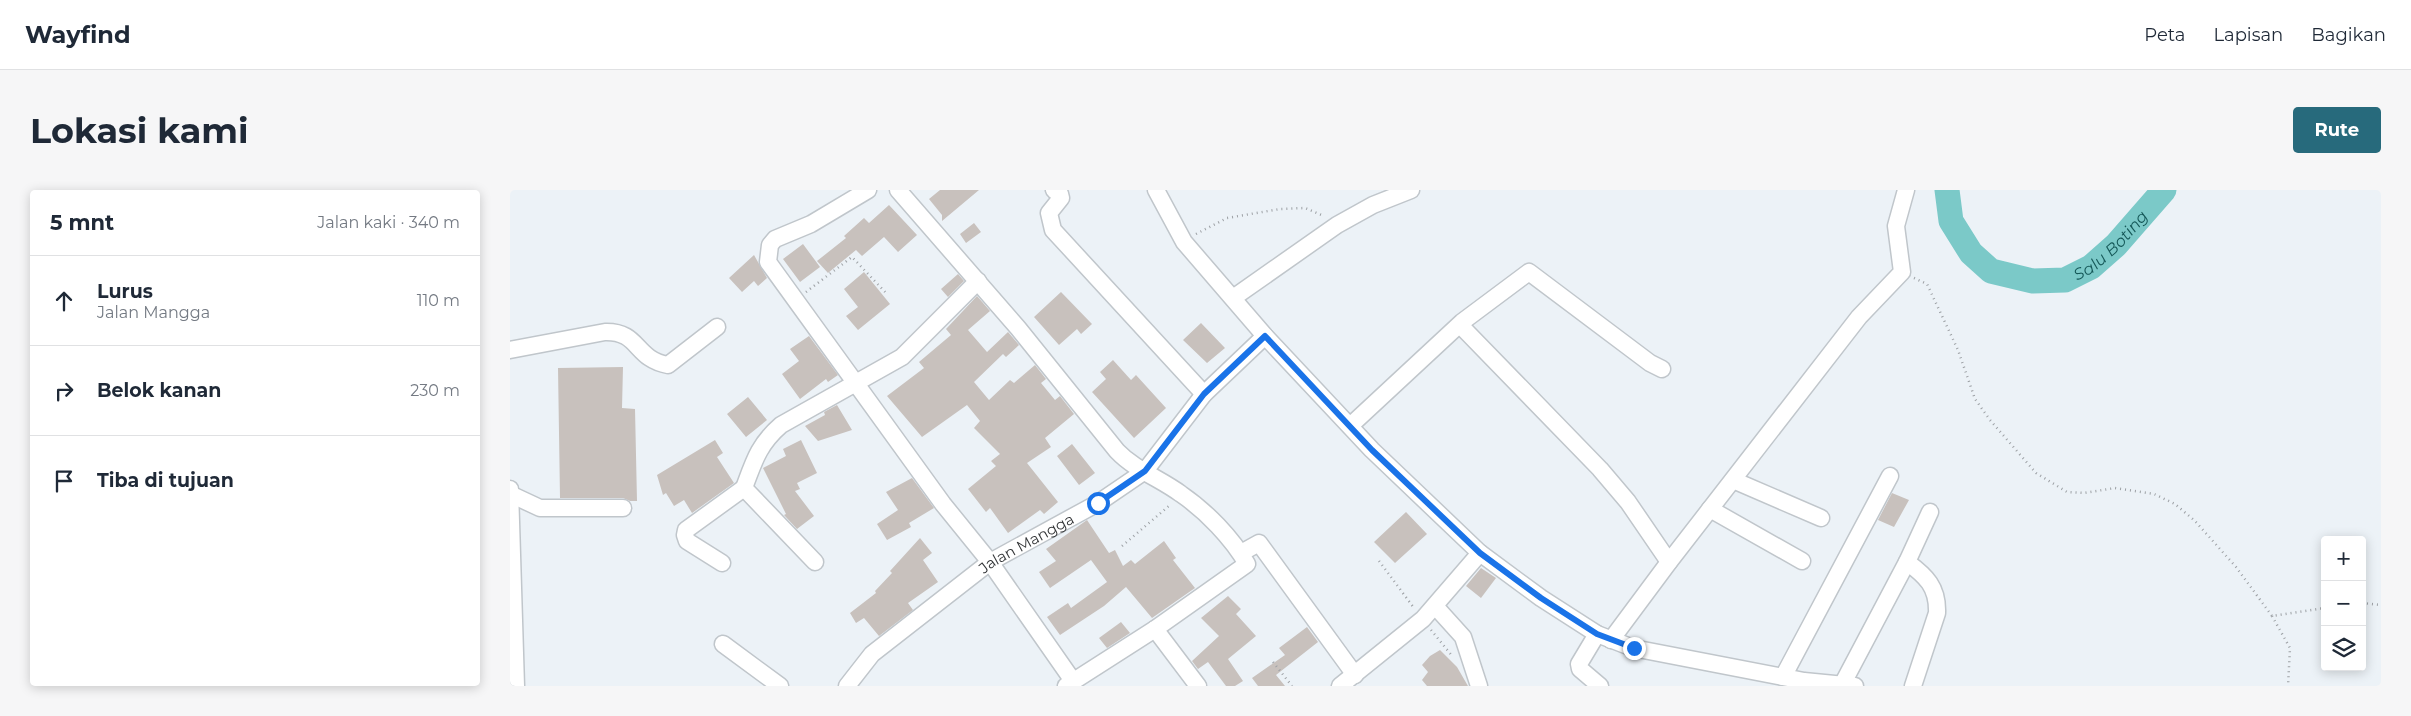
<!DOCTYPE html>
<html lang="id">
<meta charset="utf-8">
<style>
:root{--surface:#fff;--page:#f6f6f7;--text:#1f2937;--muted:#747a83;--line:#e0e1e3;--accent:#276a7c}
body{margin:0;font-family:Montserrat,sans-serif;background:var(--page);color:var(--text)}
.controls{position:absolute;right:15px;bottom:15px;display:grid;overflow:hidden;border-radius:5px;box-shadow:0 2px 12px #0003}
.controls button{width:45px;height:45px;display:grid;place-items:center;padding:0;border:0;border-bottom:1px solid var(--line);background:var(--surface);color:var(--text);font:25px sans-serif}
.stop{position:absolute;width:15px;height:15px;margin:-11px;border:4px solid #1a73e8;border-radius:50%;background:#fff}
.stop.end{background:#1a73e8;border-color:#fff;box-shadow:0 1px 5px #0008}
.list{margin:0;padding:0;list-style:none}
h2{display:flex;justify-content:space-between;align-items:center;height:65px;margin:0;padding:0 20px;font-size:21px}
h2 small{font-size:16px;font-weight:400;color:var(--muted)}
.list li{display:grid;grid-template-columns:32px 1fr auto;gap:15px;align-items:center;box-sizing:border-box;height:90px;padding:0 20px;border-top:1px solid var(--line)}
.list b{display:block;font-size:19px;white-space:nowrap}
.list p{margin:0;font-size:16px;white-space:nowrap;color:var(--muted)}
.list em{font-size:16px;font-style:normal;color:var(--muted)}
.icon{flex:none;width:28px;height:28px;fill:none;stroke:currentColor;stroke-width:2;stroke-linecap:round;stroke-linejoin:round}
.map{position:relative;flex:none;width:1871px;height:496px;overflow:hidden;border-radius:5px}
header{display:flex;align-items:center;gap:30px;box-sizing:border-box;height:70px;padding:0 25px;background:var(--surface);border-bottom:1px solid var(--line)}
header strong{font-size:24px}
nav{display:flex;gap:28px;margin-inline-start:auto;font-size:18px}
.intro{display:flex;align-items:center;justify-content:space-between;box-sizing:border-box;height:120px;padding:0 30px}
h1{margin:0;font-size:35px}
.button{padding:12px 22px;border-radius:5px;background:var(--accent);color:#fff;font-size:18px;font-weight:700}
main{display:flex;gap:30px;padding:0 30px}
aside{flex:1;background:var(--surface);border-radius:5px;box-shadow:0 2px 12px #0003}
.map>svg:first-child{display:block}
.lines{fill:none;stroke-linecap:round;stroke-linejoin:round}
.river{stroke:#7bc9c8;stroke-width:25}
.building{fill:#c8c1bd}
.minor-casing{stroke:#c0c6cb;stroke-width:19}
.path{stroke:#9da1a5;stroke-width:2.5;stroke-dasharray:1 4;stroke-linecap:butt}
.minor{stroke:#fff;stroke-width:16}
.route{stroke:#1a73e8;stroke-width:6}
.labels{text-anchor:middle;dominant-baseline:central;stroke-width:4.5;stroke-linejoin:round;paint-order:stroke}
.street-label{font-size:15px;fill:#333537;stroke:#ecf2f7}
.water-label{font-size:16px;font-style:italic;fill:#155858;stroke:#ecf2f7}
</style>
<header>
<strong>Wayfind</strong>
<nav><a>Peta</a><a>Lapisan</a><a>Bagikan</a></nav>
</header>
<div class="intro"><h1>Lokasi kami</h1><a class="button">Rute</a></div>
<main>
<aside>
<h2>5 mnt<small>Jalan kaki · 340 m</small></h2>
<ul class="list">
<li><svg class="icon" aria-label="ahead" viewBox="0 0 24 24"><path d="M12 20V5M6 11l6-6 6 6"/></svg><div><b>Lurus</b><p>Jalan Mangga</p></div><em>110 m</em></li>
<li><svg class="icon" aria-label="right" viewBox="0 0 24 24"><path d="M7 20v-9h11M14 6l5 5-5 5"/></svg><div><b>Belok kanan</b></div><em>230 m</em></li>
<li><svg class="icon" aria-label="arrive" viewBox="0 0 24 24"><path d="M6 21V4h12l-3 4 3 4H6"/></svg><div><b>Tiba di tujuan</b></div></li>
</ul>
</aside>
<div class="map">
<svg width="1871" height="496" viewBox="0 0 1871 496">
<rect width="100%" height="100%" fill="#ecf2f7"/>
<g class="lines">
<path class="river" id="s1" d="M1437,0L1441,31L1461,63L1481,81L1523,91L1555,90L1581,77L1606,55L1654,0"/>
</g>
<path class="building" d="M430,0H469L432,31V25L419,9Z
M379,15L407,45L388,62L374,47L352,66L346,60L318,83L307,71L336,48L334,46L354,28L359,33Z
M464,33L471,42L456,53L450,44Z
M293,54L310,77L290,92L273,69Z
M244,65L257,88L248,96L244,91L232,102L219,88Z
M354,82L380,114L348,140L336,126L348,117L334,99Z
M448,84L454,91L438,107L431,99Z
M551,102L582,134L571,144L567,139L549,155L524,127Z
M467,106L480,121L458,140L477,162L498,142L509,155L496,167L493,164L464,192L479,210L500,190L504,193L525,175L536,189L531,193L545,210L550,206L564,224L535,248L541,257L517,273L548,312L534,324L530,320L498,343L480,318L476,322L458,299L486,276L481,271L490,264L464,238L470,231L457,215L412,247L377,206L414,178L409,172L441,145L436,139Z
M691,133L715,158L697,173L673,150Z
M299,146L328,185L318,192L316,189L290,209L272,184L289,171L280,159Z
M603,170L621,190L626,185L656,218L624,248L582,202L596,189L590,182Z
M113,177L112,218L125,219L127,311H120L113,308H50L48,178Z
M238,207L257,230L236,247L217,224Z
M327,215L342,240L308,251L295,236L315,225L314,222Z
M205,250L213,263L207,267L224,293L182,323L174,310L164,316L156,303L153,305L147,285Z
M291,250L307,283L287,293L290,299L285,301L304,326L287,339L274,325L276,324L253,278L276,266L273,259Z
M562,254L585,283L569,295L547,266Z
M402,288L424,318L399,333L401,337L377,350L367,334L388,320L376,302Z
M1382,303L1399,310L1384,337L1368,330Z
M896,322L917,344L885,373L864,352Z
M577,330L599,363L605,360L613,376L621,370L625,374L654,351L666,368L663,370L685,398L642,428L616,397L594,416L550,445L537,427L558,413L561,418L597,392L581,370L540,398L529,382L546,371L536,359Z
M410,348L422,363L413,370L428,392L398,413L403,420L369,446L354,428L346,433L340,423L366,403L365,401L382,383L380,381Z
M971,378L986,388L971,408L956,396Z
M718,406L731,419L726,424L746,446L718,469L733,491L725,496H716L698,472L688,479L682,471L709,446L691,428Z
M611,432L620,443L597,458L589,448Z
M797,437L808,452L766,485L775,496H748L742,488L775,465L769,458Z
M930,460L947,477L958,496H917L912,490L918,482L912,475L920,466Z"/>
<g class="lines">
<defs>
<g id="minor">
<path d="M358,0L301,34L265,49L260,55L258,72L433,314L480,372L563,491"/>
<path d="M388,0L508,138L607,261C625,280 651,289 671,304C696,321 722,348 737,374L645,439L556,496"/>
<path d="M544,0L550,4L551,8L539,23L543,40L694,204"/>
<path d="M646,0L674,52L755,146L862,260L970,363L1031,408L1087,444L1123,458L1294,491L1345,496"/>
<path d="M723,108L827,35L863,15L901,0"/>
<path d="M950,135L1090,279L1118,312L1159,372"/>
<path d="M0,160L95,142C130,141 124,169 158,175L207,137"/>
<path d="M840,236L952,132L1019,82L1140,173L1152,179"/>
<path d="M1223,290L1311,328"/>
<path d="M0,299L6,496"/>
<path d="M0,304L30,318H113"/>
<path d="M1200,319L1292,371"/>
<path d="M731,363L749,353L845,485"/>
<path d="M305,372L234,298C244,271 249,254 271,235L392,167L468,91"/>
<path d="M1397,372L1420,322"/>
<path d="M212,373L177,351L175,345L176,340L234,298"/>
<path d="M925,416L953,447L969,496"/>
<path d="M645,439L688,496"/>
<path d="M1087,444L1069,474L1070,479L1090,496"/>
<path d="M1101,450L1159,372L1349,127L1392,82L1386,36L1396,0"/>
<path d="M213,454L270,496"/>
<path d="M1273,487L1380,286"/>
<path d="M1332,495L1397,372C1416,386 1428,397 1427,423L1403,496"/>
<path id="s2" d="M337,496L362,464L480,372L588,313L635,281L694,204L755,146"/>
<path d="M830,496L913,429L970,363"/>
</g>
</defs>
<use href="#minor" class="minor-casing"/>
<path class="path" d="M686,44L717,28L770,19L795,18L814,26
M1404,88L1417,94L1448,160L1465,209L1480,230L1526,283L1557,302L1574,303L1605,298L1644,304L1665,314L1685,331L1726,377L1762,426L1815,418
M296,102L342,67L377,104
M612,356L660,315
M869,371L904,418
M1852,413L1871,415
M1762,426L1780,458L1778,496
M921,440L943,467
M763,472L782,496"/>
<use href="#minor" class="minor"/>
</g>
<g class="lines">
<path class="route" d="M588,313L635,281L694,204L755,146L862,260L970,363L1031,408L1087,444L1124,458"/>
</g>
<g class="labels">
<g class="street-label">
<text stroke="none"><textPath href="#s2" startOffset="231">Jalan Mangga</textPath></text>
</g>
<g class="water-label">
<text stroke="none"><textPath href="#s1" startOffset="229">Salu Boting</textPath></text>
</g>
</g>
</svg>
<div class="controls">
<button>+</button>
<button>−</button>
<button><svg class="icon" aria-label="layers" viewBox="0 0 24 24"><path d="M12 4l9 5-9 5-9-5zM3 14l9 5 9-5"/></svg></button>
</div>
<div class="stop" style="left:588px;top:313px"></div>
<div class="stop end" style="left:1124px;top:458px"></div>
</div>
</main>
